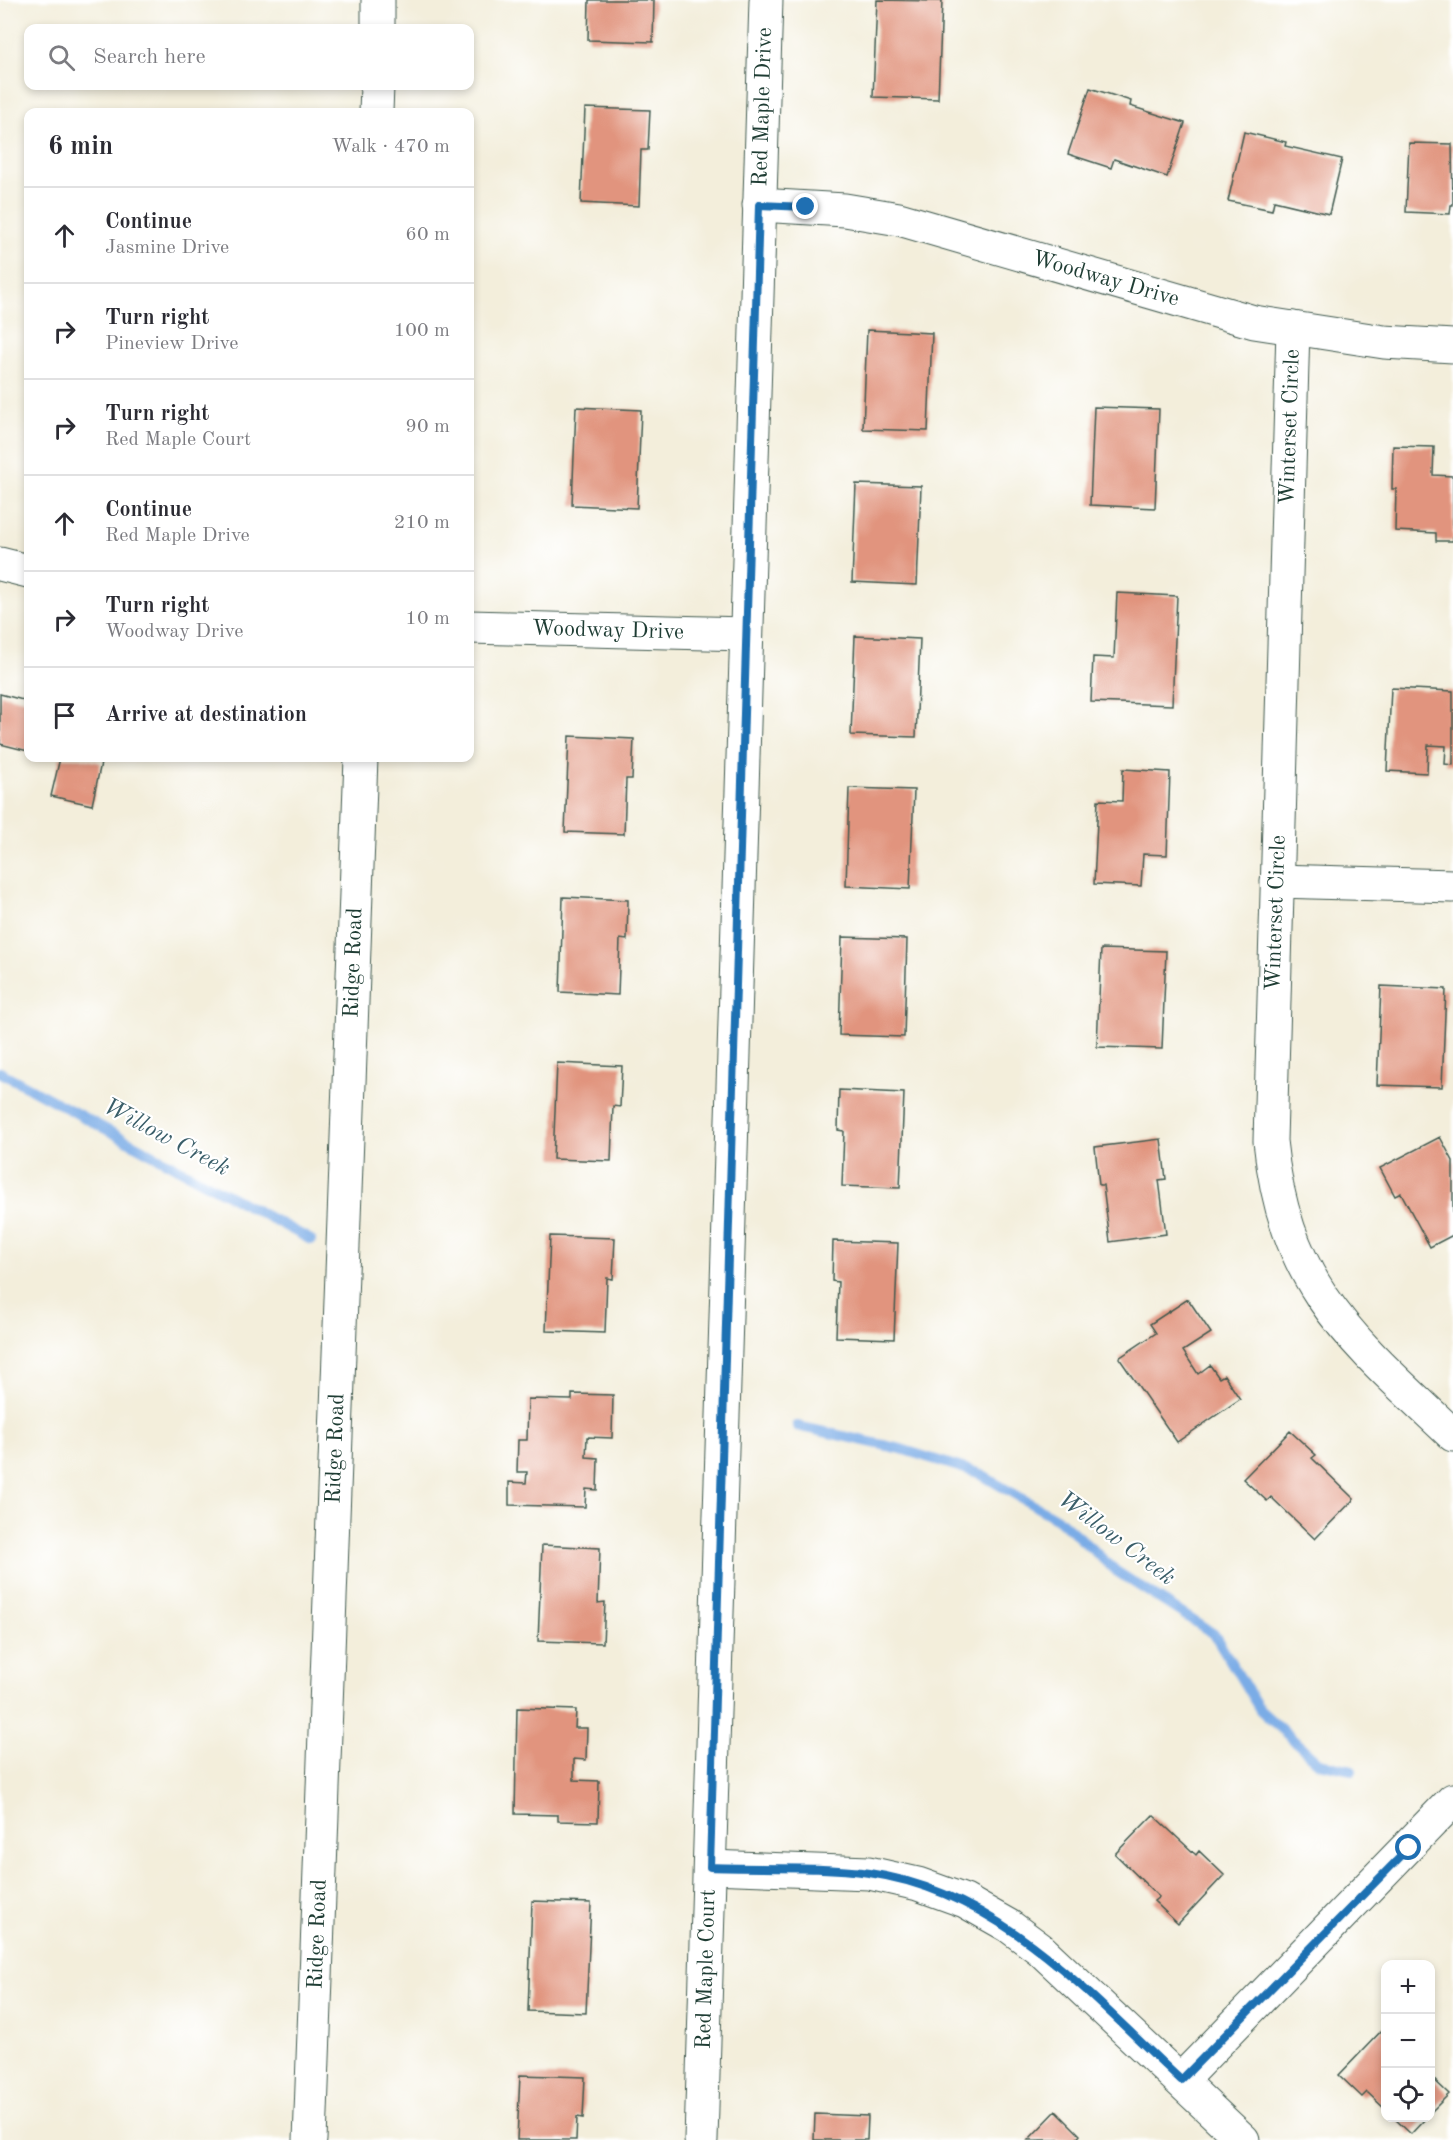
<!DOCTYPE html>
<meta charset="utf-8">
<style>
:root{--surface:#fff;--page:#f7f7f7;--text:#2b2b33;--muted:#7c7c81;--line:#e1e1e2}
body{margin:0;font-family:"Old Standard TT",serif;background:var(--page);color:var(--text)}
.controls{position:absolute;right:18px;bottom:18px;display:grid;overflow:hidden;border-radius:12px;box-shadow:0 3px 9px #0003}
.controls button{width:54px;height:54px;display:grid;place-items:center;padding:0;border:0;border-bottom:2px solid var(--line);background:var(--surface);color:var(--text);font:30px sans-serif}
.stop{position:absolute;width:18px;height:18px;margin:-14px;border:4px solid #1f6fb2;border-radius:50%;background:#fff}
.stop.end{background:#1f6fb2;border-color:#fff;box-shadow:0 2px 6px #0008}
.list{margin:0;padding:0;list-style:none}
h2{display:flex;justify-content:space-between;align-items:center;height:78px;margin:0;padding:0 24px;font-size:26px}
h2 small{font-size:20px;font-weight:400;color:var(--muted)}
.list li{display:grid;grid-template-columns:39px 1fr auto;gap:18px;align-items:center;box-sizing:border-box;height:96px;padding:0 24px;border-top:2px solid var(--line)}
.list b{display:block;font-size:22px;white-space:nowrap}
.list p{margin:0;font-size:20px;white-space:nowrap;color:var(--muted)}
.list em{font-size:20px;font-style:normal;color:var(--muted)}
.icon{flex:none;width:33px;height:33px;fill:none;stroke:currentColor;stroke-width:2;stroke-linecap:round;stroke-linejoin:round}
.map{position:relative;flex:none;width:1453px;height:2140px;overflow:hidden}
.search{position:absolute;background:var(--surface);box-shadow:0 3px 9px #0003;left:24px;top:24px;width:450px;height:66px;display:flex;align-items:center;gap:15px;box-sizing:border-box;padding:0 21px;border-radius:12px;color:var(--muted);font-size:22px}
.panel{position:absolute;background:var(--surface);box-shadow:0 3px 9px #0003;left:24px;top:108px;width:450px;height:654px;border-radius:12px}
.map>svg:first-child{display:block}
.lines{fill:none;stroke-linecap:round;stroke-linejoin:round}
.stream{stroke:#7aace6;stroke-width:10}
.building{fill:#e1947e}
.minor-casing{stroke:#3f584d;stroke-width:35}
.minor{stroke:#fff;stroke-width:33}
.route{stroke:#1f6fb2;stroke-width:8}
.labels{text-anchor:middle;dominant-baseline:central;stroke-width:4.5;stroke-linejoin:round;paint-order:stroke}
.street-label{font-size:22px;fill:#1f3d34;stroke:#fff}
.water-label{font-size:24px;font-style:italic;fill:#3a5e69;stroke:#fff}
</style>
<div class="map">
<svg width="1453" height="2140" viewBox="0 0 1453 2140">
<rect width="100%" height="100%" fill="#fff"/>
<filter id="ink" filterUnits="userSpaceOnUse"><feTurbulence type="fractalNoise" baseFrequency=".0167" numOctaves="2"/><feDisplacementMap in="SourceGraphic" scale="12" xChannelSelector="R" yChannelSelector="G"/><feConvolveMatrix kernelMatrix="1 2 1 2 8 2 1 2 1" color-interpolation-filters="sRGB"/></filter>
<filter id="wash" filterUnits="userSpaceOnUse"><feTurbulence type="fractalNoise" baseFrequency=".008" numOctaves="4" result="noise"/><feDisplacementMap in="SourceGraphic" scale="24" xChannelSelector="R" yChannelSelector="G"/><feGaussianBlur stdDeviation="1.35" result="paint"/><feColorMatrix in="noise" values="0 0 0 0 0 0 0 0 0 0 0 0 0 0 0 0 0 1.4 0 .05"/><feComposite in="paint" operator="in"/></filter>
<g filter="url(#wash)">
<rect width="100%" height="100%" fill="#f3eedb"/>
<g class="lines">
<path class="stream" d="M0,1072L311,1240
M797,1426L901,1449L978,1473L1061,1521L1116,1571L1214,1634L1260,1710L1319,1763L1352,1770"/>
</g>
<g id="blocks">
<path class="building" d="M589,0H654L653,42L588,40Z
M877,0L942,1L938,99L873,97Z
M1090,88L1131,101L1130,106L1185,123L1167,177L1114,159L1111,168L1068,154Z
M585,108L650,110L648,150H641L639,206L581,203Z
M1244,132L1286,142L1285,146L1342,159L1329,214L1274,201L1272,210L1228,201Z
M1409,143L1452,144L1453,205H1451L1450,214L1406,212Z
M867,330L932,333L928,431L863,429Z
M576,407L641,410L637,508L572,505Z
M1094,407L1159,409L1155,508L1090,505Z
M1393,446L1434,447L1433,475L1453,476V541H1436V533L1395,531L1396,489H1392Z
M856,484L921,486L917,585L852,582Z
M1117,593L1177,596L1172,705L1091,702L1093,657L1114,658Z
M855,636L920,639L916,737L851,735Z
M1391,688L1453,691V765L1445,764L1446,746L1428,745L1427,773L1387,771Z
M0,694L27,701L28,751L0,744Z
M569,736L634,739L632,779H626L624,834L565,832Z
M60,758H81L101,763L92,805L51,796Z
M1123,769L1170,772L1167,855L1143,854L1141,886L1094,884L1098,800L1122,801Z
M849,788L914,790L910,889L846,886Z
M563,897L628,900L627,940L620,939L618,995L560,992Z
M842,937L907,939L904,1037L839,1035Z
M1101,949L1166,951L1162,1049L1097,1047Z
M1381,986L1446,989L1442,1087L1377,1085Z
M557,1063L622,1066L620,1107L613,1106L611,1161L553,1159Z
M839,1090L904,1093L900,1188L842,1186L844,1131L838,1130Z
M1440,1137L1453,1161V1235L1430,1247L1401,1193L1395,1196L1380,1168Z
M1161,1139L1166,1179L1159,1180L1166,1234L1110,1242L1103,1185H1099L1095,1147Z
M550,1236L615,1238L613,1279L607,1278L605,1333L546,1331Z
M833,1241L898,1243L894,1339L836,1337L838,1282L832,1281Z
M1188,1299L1211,1333L1183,1351L1198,1374L1210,1365L1219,1378L1224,1375L1240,1399L1177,1442L1119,1358L1156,1333L1150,1324Z
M572,1394L613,1395L612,1438L587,1437L586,1457L598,1458L597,1490L586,1489L585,1507L509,1505V1482L526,1483L527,1472H517L518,1440H527L528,1399L572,1400Z
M1290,1431L1316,1455L1312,1458L1354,1499L1315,1539L1271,1497L1267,1501L1243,1479Z
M542,1545L600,1548L598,1603L605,1602L603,1643L538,1641Z
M517,1708L576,1710L575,1728H587L586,1760L574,1759V1780L599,1781L598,1822L558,1821V1815L515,1814Z
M1153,1815L1196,1855L1199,1851L1224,1875L1178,1924L1154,1901L1159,1897L1115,1854Z
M532,1901L591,1903L586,2013L528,2011Z
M1386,2026V2110L1367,2092L1362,2097L1339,2075Z
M520,2075L585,2077L583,2118L577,2117L576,2140H517Z
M1430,2076L1449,2094L1430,2113Z
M1056,2111L1080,2135L1076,2140H1028Z
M815,2114L868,2116L867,2140H814Z
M1394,2118H1426L1411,2134Z"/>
</g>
</g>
<g filter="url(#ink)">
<use href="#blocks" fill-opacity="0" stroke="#3f584d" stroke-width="1.5"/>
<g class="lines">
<defs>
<g id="minor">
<path d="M378,28V0"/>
<path d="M376,112L377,86"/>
<path id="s1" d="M759,205L845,210L899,219L1254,322L1384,342L1453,346"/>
<path d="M1293,328L1270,1141C1285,1288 1353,1340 1453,1435"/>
<path d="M0,564L28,571"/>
<path id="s2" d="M470,627L746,634"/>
<path d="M1277,881L1453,886"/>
<path d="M710,1867L869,1873L918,1884L965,1901L1009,1926L1040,1949L1243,2140"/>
<path d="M1181,2080L1453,1800"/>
<path id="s3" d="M310,2140L361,758"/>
<path id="s4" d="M701,2140L766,0"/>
</g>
</defs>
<use href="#minor" class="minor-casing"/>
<use href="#minor" class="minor"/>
</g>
</g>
<g class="lines" filter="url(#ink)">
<path class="route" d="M806,207L759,205L710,1867C760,1869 820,1866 869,1873C1002,1892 1088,1994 1181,2080L1409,1848"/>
</g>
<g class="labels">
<g class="street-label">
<text stroke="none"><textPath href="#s4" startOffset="2034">Red Maple Drive</textPath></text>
<text stroke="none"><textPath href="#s1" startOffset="356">Woodway Drive</textPath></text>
<text transform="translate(1290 427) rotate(-88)">Winterset Circle</text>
<text stroke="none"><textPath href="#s2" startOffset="138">Woodway Drive</textPath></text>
<text transform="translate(1276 913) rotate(-88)">Winterset Circle</text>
<text stroke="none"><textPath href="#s3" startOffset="1178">Ridge Road</textPath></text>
<text stroke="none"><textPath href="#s3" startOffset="692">Ridge Road</textPath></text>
<text stroke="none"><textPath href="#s3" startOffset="206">Ridge Road</textPath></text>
<text stroke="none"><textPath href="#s4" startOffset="171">Red Maple Court</textPath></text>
</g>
<g class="water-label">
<text transform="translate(166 1138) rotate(28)">Willow Creek</text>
<text transform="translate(1116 1539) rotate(37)">Willow Creek</text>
</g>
</g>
</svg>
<div class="controls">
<button>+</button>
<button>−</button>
<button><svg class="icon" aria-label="locate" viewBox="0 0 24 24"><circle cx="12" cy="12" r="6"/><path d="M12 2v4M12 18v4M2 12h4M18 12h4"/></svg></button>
</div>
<div class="stop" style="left:1409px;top:1848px"></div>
<div class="stop end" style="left:806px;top:207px"></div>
<div class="search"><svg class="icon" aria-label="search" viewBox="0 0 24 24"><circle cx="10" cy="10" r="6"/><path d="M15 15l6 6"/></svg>Search here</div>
<section class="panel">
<h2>6 min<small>Walk · 470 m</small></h2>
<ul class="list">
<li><svg class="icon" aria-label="ahead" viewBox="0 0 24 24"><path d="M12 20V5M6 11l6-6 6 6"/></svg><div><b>Continue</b><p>Jasmine Drive</p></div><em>60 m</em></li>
<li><svg class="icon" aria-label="right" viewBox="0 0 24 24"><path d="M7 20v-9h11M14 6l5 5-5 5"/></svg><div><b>Turn right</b><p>Pineview Drive</p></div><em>100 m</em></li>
<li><svg class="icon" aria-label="right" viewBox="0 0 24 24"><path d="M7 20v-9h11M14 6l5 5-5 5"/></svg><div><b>Turn right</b><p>Red Maple Court</p></div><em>90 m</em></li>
<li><svg class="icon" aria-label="ahead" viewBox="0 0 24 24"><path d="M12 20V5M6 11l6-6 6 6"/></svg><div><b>Continue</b><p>Red Maple Drive</p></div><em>210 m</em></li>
<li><svg class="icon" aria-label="right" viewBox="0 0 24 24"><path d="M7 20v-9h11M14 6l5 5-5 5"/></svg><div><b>Turn right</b><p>Woodway Drive</p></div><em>10 m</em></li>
<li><svg class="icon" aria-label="arrive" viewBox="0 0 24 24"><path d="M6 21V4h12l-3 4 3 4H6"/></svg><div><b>Arrive at destination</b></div></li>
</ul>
</section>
</div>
